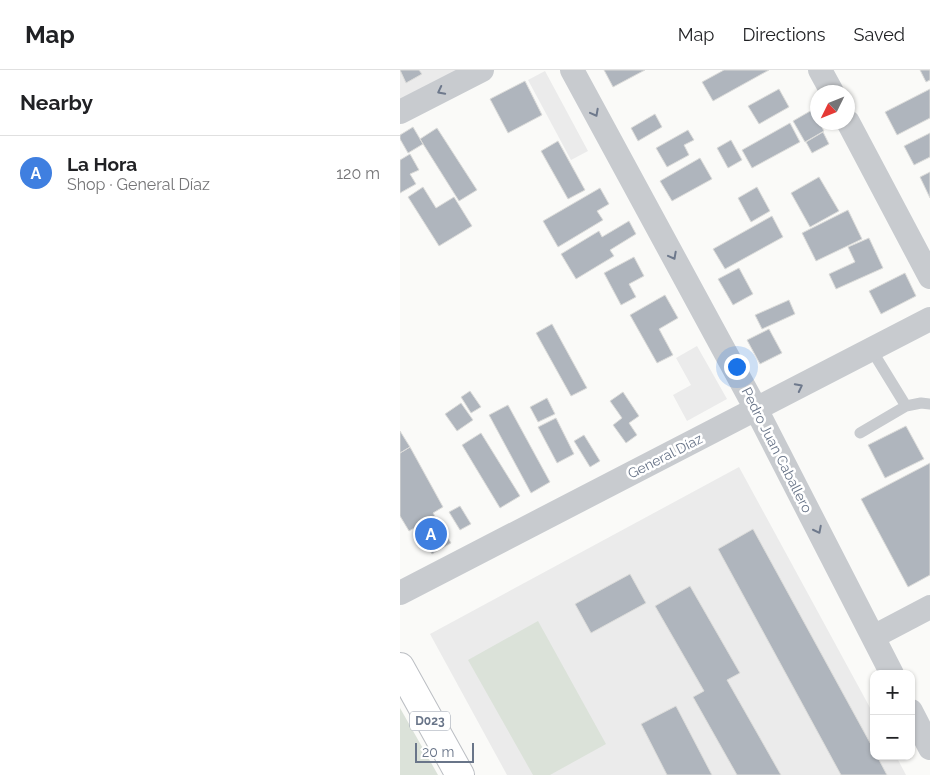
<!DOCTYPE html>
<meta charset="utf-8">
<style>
:root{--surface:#fff;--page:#f2f2f2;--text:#202124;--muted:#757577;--line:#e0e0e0;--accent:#d93025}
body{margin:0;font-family:Raleway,sans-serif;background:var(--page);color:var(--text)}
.controls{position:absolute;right:15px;bottom:15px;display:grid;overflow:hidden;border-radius:10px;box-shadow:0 1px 4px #0004}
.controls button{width:45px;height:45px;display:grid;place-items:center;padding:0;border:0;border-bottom:1px solid var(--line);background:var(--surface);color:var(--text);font:25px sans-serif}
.compass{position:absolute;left:410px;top:15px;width:45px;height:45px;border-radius:50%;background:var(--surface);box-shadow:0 1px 4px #0004;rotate:227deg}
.scale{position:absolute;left:15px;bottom:12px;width:59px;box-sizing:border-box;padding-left:5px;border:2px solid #697589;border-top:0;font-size:14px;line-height:18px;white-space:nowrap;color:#697589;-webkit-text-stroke:4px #fff;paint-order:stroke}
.you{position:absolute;left:336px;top:296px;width:18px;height:18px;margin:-12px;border:4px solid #fff;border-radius:50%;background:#1a73e8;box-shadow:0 0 0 8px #1a73e833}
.badge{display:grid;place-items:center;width:32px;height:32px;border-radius:50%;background:var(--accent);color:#fff;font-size:16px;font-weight:700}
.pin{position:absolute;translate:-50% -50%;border:2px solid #fff;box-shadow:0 1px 5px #0006}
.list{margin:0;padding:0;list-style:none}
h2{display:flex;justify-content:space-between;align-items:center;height:65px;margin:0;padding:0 20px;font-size:21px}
h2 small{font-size:16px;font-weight:400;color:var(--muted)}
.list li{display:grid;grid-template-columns:32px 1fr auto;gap:15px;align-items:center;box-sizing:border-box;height:75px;padding:0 20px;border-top:1px solid var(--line)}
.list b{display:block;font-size:19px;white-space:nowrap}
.list p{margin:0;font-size:16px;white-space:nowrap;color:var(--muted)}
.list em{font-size:16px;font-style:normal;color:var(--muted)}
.map{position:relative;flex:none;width:530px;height:705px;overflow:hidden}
header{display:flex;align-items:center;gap:30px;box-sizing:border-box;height:70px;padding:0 25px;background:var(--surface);border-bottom:1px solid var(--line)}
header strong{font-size:24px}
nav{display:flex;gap:28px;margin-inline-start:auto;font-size:18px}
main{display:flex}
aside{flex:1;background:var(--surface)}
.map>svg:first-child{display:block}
.built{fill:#ebebeb}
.green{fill:#dbe2d9}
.building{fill:#afb5bd;stroke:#dcdcda}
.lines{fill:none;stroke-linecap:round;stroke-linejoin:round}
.primary-casing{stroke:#bbbec3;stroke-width:30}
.lane{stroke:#c8cbcf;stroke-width:11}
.street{stroke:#c8cbcf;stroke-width:24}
.primary{stroke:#fff;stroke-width:28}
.oneway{stroke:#6e798c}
.labels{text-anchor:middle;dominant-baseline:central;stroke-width:5;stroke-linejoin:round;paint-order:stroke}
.shield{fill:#fff;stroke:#969eac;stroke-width:1}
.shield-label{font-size:12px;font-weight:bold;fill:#697589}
.street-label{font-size:14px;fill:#697589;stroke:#fff}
</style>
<header>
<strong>Map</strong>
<nav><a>Map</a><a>Directions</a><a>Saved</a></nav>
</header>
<main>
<aside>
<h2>Nearby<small></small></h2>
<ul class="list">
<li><span class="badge" style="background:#3f7fe0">A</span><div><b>La Hora</b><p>Shop · General Díaz</p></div><em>120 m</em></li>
</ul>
</aside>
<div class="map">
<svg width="530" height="705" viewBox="0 0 530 705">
<rect width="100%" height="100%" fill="#fafaf8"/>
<path class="built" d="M0,0H61L0,31Z
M145,1L188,81L171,90L128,10Z
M297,276L327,329L287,351L273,325L291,315L276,288Z
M339,397L474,645V686H496L506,705H107L30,564Z"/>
<path class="green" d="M138,551L206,674L150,705H133L68,590Z
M0,638L38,705H0Z"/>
<path class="building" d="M0,0H19L22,4L6,13Z
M204,0H245L213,17Z
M324,0H369L313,31L302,12Z
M520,0H530V10L526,12Z
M125,11L142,45L108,63L90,29Z
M379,19L389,37L359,54L348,36Z
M530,19V48L497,65L485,42Z
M412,40L418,50V52H419L424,61L405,72L393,51Z
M255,44L262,57L238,71L231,58Z
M390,53L400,72L352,98L342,80Z
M13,57L23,74L8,83L0,69V65Z
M37,58L77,120L59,131L20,69Z
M288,60L294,70L284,75L289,85L267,97L256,78Z
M423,62L429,74L412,83L406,72Z
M530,63V87L514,95L504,76Z
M331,70L342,90L328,98L317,78Z
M158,71L185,120L168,129L141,81Z
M10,84L19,100L10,104L16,114L0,123V90Z
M300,88L312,109L272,131L260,111Z
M530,102V128L520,107Z
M419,107L439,141L410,157L391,123Z
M23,117L36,138L54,127L72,156L39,176L8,127Z
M357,117L370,141L351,152L338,128Z
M200,118L209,134L197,141L203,150L158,177L143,151Z
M448,140L462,169L416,191L402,163Z
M372,146L383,167L325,199L313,179Z
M229,151L236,164L210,180L214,186L176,209L161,184L199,161L202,167Z
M469,168L483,198L436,219L429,204L455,192L448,177Z
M234,187L244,206L229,214L236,227L221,235L204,203Z
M339,198L353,224L333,235L318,209Z
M505,203L516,226L481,244L469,221Z
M265,225L278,248L259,259L273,285L257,293L230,245Z
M389,230L395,244L362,259L355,245Z
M152,254L187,318L171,326L136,263Z
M369,259L382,283L360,294L347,270Z
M70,321L81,337L71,343L61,327Z
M223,322L239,346L229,353L237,365L226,373L213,355L222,348L210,331Z
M147,328L155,344L138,352L130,337Z
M61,333L73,350L57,361L45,344Z
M108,335L150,412L131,423L89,345Z
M156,348L174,384L157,393L138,357Z
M506,356L524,389L485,408L468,375Z
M0,361L10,377L0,383Z
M81,363L120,426L100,438L62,375Z
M184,365L200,391L190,397L174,371Z
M10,377L43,437L33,443L51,473L32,484L16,457L9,461L0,446V383Z
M530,393V505L508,517L461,429Z
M60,436L71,454L60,460L49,442Z
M353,459L474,680V686H477L487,705H441L318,479Z
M230,504L246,533L191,563L175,534Z
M290,516L340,603L327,610L381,705H337L293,627L304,621L255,536Z
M276,636L312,705H267L241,654Z"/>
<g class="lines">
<defs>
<path id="primary" d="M0,597L60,705"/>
</defs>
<use href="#primary" class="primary-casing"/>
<path class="lane" d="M471,279L506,336
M460,363L506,336L521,333L530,334"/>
<path class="street" d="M172,0L356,339L492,604
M420,0L432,22
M0,42L82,0
M448,52L530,207
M0,523L530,249
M473,567L530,537
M511,641L530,678"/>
<use href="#primary" class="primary"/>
</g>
<defs><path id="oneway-chevron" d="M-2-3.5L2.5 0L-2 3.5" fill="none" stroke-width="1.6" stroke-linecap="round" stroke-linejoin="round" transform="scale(1.25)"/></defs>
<g class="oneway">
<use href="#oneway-chevron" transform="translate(41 21) rotate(153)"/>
<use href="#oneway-chevron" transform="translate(195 43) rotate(62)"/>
<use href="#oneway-chevron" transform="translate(273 186) rotate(62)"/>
<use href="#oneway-chevron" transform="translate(399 317) rotate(-27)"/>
<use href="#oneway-chevron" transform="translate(418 460) rotate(63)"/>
</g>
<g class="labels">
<rect class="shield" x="10" y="641.5" width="40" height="19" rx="4"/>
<g class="shield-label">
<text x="30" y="651">D023</text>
</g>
<g class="street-label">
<text transform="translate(377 380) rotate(63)">Pedro Juan Caballero</text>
<text transform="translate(265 386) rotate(-27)">General Díaz</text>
</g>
</g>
</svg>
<div class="controls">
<button>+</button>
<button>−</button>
</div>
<svg class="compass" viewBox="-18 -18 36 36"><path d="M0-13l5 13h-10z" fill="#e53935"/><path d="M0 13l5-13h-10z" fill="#757577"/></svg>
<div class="scale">20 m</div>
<div class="you"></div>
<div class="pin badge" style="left:31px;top:464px;background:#3f7fe0">A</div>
</div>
</main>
